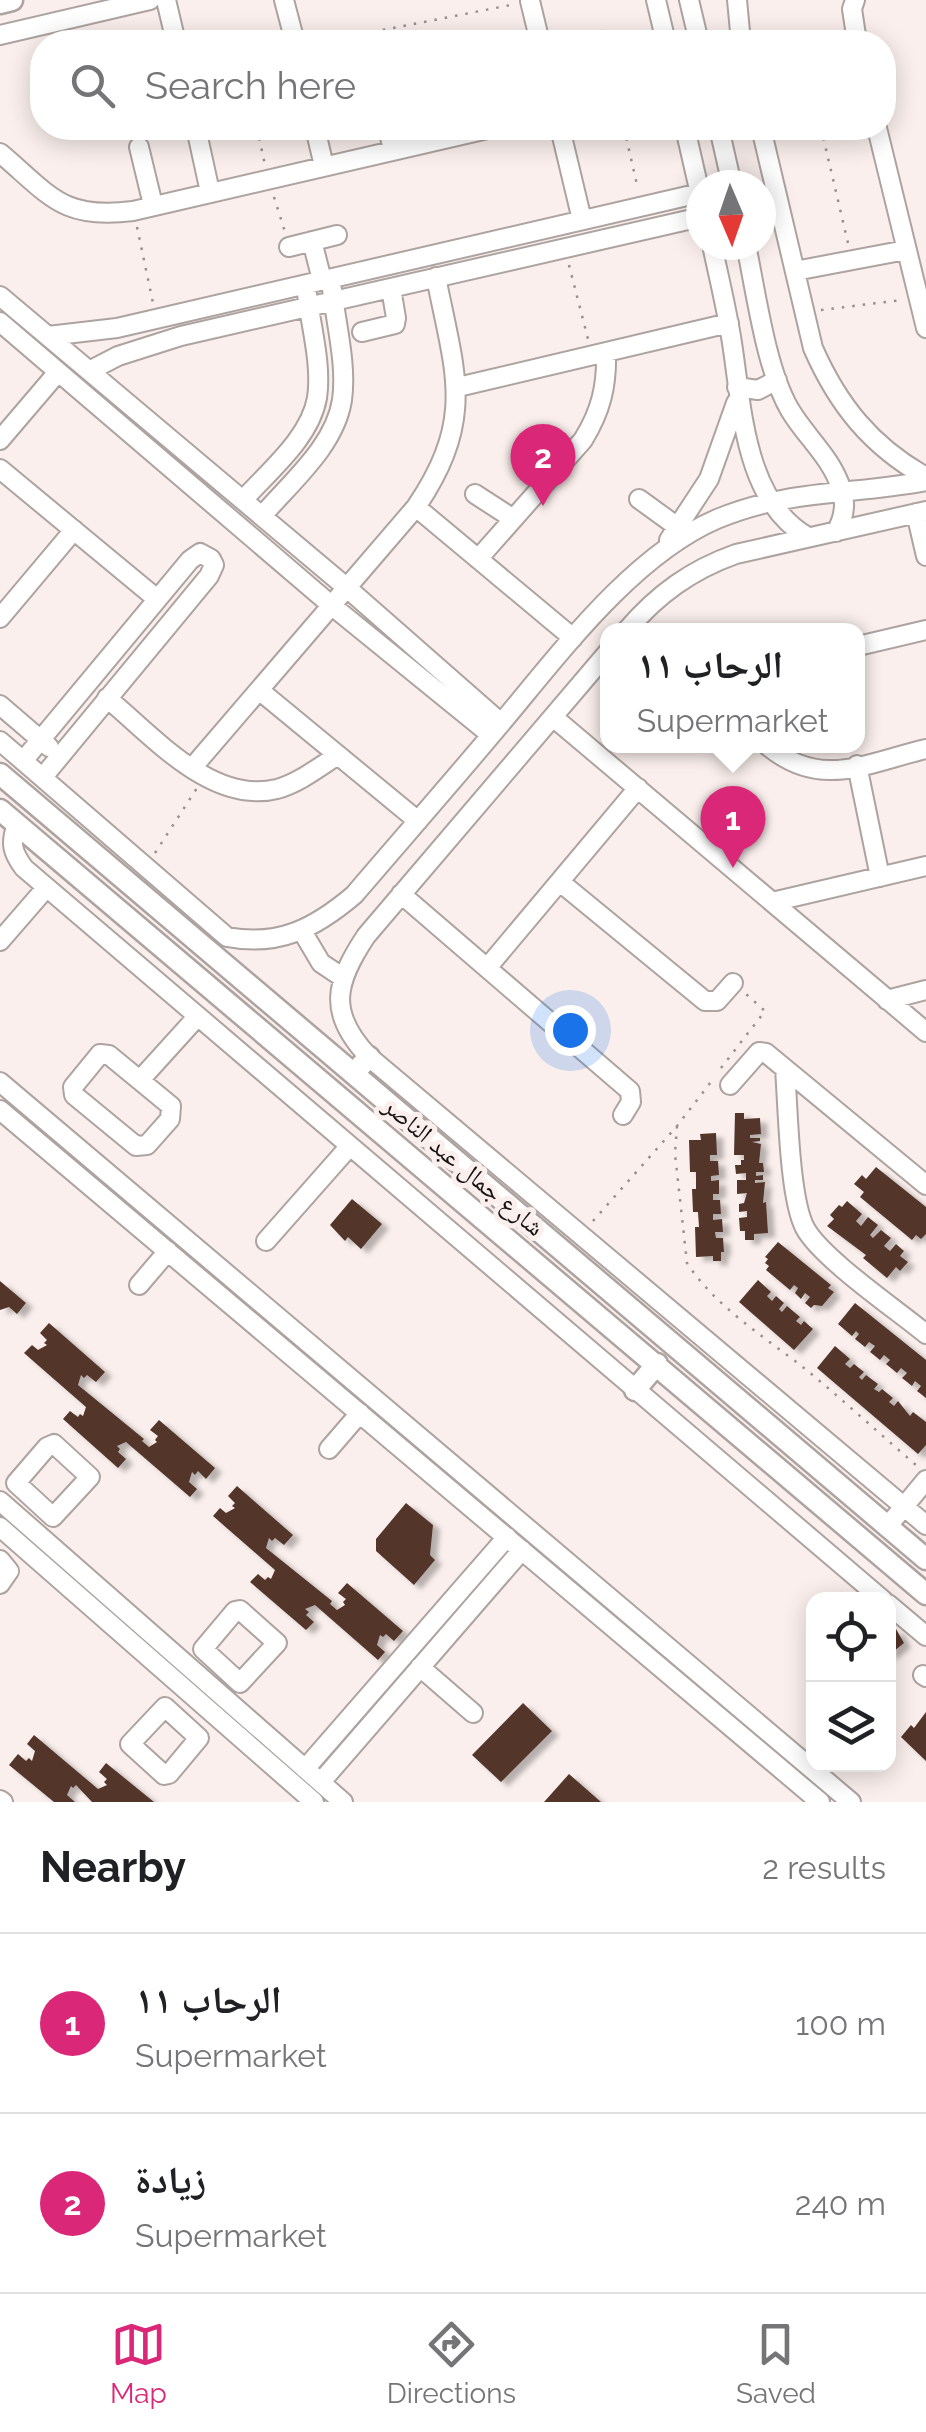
<!DOCTYPE html>
<meta charset="utf-8">
<style>
:root{--surface:#fff;--page:#f6f6f6;--text:#202124;--muted:#757577;--line:#e0e0e0;--accent:#db2777}
body{margin:0;font-family:Raleway,"Noto Naskh Arabic",sans-serif;background:var(--page);color:var(--text)}
.controls{position:absolute;right:30px;bottom:30px;display:grid;overflow:hidden;border-radius:20px;box-shadow:0 5px 25px #0003}
.controls button{width:90px;height:90px;display:grid;place-items:center;padding:0;border:0;border-bottom:2px solid var(--line);background:var(--surface);color:var(--text);font:50px sans-serif}
.compass{position:absolute;left:686px;top:170px;width:90px;height:90px;border-radius:50%;background:var(--surface);box-shadow:0 5px 25px #0003;rotate:178deg}
.you{position:absolute;left:570px;top:1030px;width:35px;height:35px;margin:-25px;border:8px solid #fff;border-radius:50%;background:#1a73e8;box-shadow:0 0 0 15px #1a73e833}
.badge{display:grid;place-items:center;width:65px;height:65px;border-radius:50%;background:var(--accent);color:#fff;font-size:32px;font-weight:700}
.pin{position:absolute;translate:-50% -82px;filter:drop-shadow(0 2px 5px #0008)}
.pin::after{content:'';position:absolute;top:52px;width:35px;height:30px;background:inherit;clip-path:polygon(0 0,100% 0,50% 100%)}
.popup{position:absolute;left:600px;top:623px;width:265px;height:130px;box-sizing:border-box;display:grid;place-content:center;border-radius:20px;background:var(--surface);filter:drop-shadow(0 2px 8px #0005);font-size:32px;white-space:nowrap;color:var(--muted)}
.popup b{font-size:38px;color:var(--text)}
.popup::after{content:'';position:absolute;left:50%;top:100%;margin-left:-20px;border:20px solid transparent;border-top-color:var(--surface)}
.list{margin:0;padding:0;list-style:none}
h2{display:flex;justify-content:space-between;align-items:center;height:130px;margin:0;padding:0 40px;font-size:42px}
h2 small{font-size:32px;font-weight:400;color:var(--muted)}
.list li{display:grid;grid-template-columns:65px 1fr auto;gap:30px;align-items:center;box-sizing:border-box;height:180px;padding:0 40px;border-top:2px solid var(--line)}
.list b{display:block;font-size:38px;white-space:nowrap}
.list p{margin:0;font-size:32px;white-space:nowrap;color:var(--muted)}
.list em{font-size:32px;font-style:normal;color:var(--muted)}
.icon{flex:none;width:55px;height:55px;fill:none;stroke:currentColor;stroke-width:2;stroke-linecap:round;stroke-linejoin:round}
.map{position:relative;flex:none;width:926px;height:1802px;overflow:hidden}
.search{position:absolute;background:var(--surface);box-shadow:0 5px 25px #0003;left:30px;right:30px;top:30px;height:110px;display:flex;align-items:center;gap:25px;box-sizing:border-box;padding:0 35px;border-radius:40px;color:var(--muted);font-size:38px}
.sheet{height:490px;background:var(--surface)}
nav{display:flex;justify-content:space-around;align-items:center;box-sizing:border-box;height:140px;border-top:2px solid var(--line);background:var(--surface);font-size:28px;color:var(--muted)}
nav a{display:grid;justify-items:center;gap:5px}
nav .on{color:var(--accent)}
.map>svg:first-child{display:block}
.building{fill:#52362b;filter:url(#shadow)}
.lines{fill:none;stroke-linecap:round;stroke-linejoin:round}
.minor-casing{stroke:#ada3a0;stroke-width:22}
.major-casing{stroke:#ada3a0;stroke-width:25}
.path{stroke:#968f8d;stroke-width:2.5;stroke-dasharray:2.5 8;stroke-linecap:butt}
.minor{stroke:#fff;stroke-width:18}
.major{stroke:#fff;stroke-width:20}
.labels{text-anchor:middle;dominant-baseline:central;stroke-width:10;stroke-linejoin:round;paint-order:stroke}
.street-label{font-size:25px;fill:#161312;stroke:#faefec}
</style>
<div class="map">
<svg width="926" height="1802" viewBox="0 0 926 1802">
<defs>
<filter id="shadow"><feDropShadow dx="7" dy="4.5" stdDeviation="2.5" flood-color="#0004"/></filter>
</defs>
<rect width="100%" height="100%" fill="#faefec"/>
<path class="building" d="M735,1113H744V1119L760,1118L761,1134L750,1135V1138H760V1141L752,1142L761,1144L759,1163H763L764,1172H756V1176L763,1175V1180H755V1183L765,1182L763,1203L766,1202L768,1233L754,1234V1240H745V1231H740L739,1218L747,1217V1211L739,1212V1204L744,1203L747,1193L737,1194V1180H746V1173L736,1174L735,1165H741V1160H744V1155H734Z
M716,1133L717,1155H710V1161H718L719,1175L711,1176V1181L719,1180V1194H713V1200H720L721,1214H713V1220L722,1219L723,1232H715L716,1238H723L724,1252H721V1261H713V1256L696,1257L695,1227H699L698,1212H693L692,1189H696V1172H690L689,1140H701L700,1134Z
M876,1167L926,1207V1234L921,1239L916,1235L912,1240L860,1197L864,1192L854,1184L862,1175L866,1179Z
M352,1199L382,1224L361,1249L348,1237L345,1241L330,1225Z
M847,1201L862,1214L856,1221L861,1226L868,1217L878,1225L870,1235L873,1238L881,1230L891,1238L884,1246L890,1251L896,1244L904,1251L900,1256L908,1262L900,1271L896,1267L887,1278L863,1258L866,1255L827,1226L834,1219L830,1215L839,1205L842,1207Z
M778,1242L831,1285L828,1288L834,1292L822,1306L814,1305L811,1308L805,1303L810,1297L805,1293L801,1299L795,1293L798,1288L794,1285L790,1290L766,1270L769,1266L765,1263L768,1259L765,1257Z
M758,1280L771,1292L767,1296L772,1301L776,1296L784,1303L779,1309L782,1312L787,1306L800,1317L796,1321L801,1325L804,1321L813,1329L794,1350L739,1302Z
M0,1281L26,1303L17,1314L9,1307L0,1310Z
M855,1303L926,1360V1398L917,1391L921,1386L915,1381L912,1386L902,1378L907,1373L901,1368L897,1373L886,1364L890,1360L884,1355L880,1360L870,1352L875,1346L869,1342L865,1347L855,1339L859,1334L856,1331L852,1336L838,1324Z
M49,1323L105,1372L96,1382L87,1375L84,1378L81,1375L78,1385L144,1439L142,1441L149,1447L157,1442L155,1440L158,1436L150,1430L159,1420L215,1468L206,1479L198,1471L195,1475L192,1472L189,1482L197,1489L190,1497L126,1442L117,1446L120,1449L118,1452L126,1459L118,1468L63,1419L70,1411L78,1417L80,1414L83,1416L86,1407L24,1353L32,1345L38,1350L47,1345L44,1343L47,1340L40,1333Z
M835,1346L850,1359L845,1364L850,1368L854,1364L864,1372L859,1377L862,1380L866,1375L878,1384L874,1389L879,1392L882,1389L893,1398L889,1402L894,1406L898,1401L910,1416L913,1412L926,1422V1445L918,1454L817,1368Z
M237,1486L293,1535L284,1545L275,1538L272,1541L269,1538L266,1548L332,1601L330,1604L337,1610L345,1605L343,1602L346,1599L338,1593L347,1583L403,1631L394,1641L386,1634L383,1637L380,1635L377,1645L385,1652L378,1660L315,1605L305,1609L309,1612L306,1615L314,1622L306,1630L250,1582L258,1574L265,1580L268,1577L271,1579L275,1570L213,1516L220,1508L226,1513L235,1508L232,1506L235,1503L228,1496Z
M406,1503L433,1525L430,1555L435,1560L414,1585L376,1551V1539Z
M896,1629L904,1643L888,1656V1636Z
M523,1703L552,1731L501,1782L472,1755Z
M926,1712V1761L901,1737L911,1725L914,1728Z
M34,1735L98,1789L107,1785L104,1782L107,1779L99,1772L106,1763L154,1802H92L76,1785L73,1788L71,1786L67,1795L75,1802H54L9,1765L18,1754L26,1761L29,1758L32,1761L35,1751L27,1744Z
M569,1774L601,1802H544Z"/>
<g class="lines">
<defs>
<path id="minor" d="M166,0L176,42
M284,0L295,42
M656,0L666,42
M689,0L699,42
M737,0L741,42
M855,0L852,9L857,42
M530,1L540,42
M0,35L150,0
M196,128L210,192
M315,128L324,166
M388,128L393,150
M560,128L582,220
M685,128L701,198
M719,128L732,185
M761,128L813,348C838,405 871,446 926,477
M877,128L926,328
M139,147L153,205
M0,153C51,196 62,220 133,211L492,128
M312,241L322,280
M712,245C719,278 727,310 732,343C742,406 744,501 808,537
M746,245C756,292 766,370 790,410C806,437 831,457 841,488C847,504 844,518 836,532
M289,247L337,235
M795,271L906,250
M0,296L346,587L501,723
M0,322L331,605L491,735
M362,332L395,324L396,318L391,288
M48,336L117,328L700,193
M89,371L118,356L181,336L701,217
M458,387L729,323
M737,387L758,390L777,380
M0,440L58,372
M0,469L157,599
M475,494L512,518
M639,499L679,528
M243,500C269,471 310,438 317,398C322,365 311,327 307,294
M416,507L573,638
M916,513L926,556
M262,516C291,482 335,446 342,400C347,365 336,324 332,289
M669,540L709,479L736,403
M478,559L583,440C601,411 607,386 606,352
M0,618L74,530
M627,630C658,594 691,570 736,554L926,511
M858,646L926,630
M608,652L366,936C335,983 327,1013 369,1057L926,1525
M259,690L418,821
M107,698C154,737 212,805 277,789C299,783 319,767 338,755
M0,705L49,747
M553,717L926,1032
M0,741L227,937C279,947 315,928 354,895C402,839 451,783 498,727C558,656 631,556 717,519C789,489 852,495 926,481
M768,746C821,790 866,763 926,749
M23,761L190,560L200,553L211,559L214,565L209,576L43,777
M857,765L880,877
M192,768L416,507C476,418 455,374 436,277
M17,824C10,843 12,852 24,868L883,1600
M560,882L705,1001H717L733,983
M401,894L630,1091L631,1102L623,1115
M772,902L926,866
M302,931L321,963L342,977
M0,941L46,888
M487,968L638,788
M887,1000L926,990
M100,1054L109,1055L171,1106L170,1119L147,1145L136,1146L74,1095L73,1087Z
M785,1069C788,1106 789,1198 805,1228C821,1258 897,1310 926,1334
M140,1080L197,1017
M0,1082L851,1802
M730,1085L759,1052L766,1053L926,1185
M0,1110L820,1802
M266,1241L349,1147
M139,1285L168,1251
M54,1444L90,1477L53,1517L16,1483L47,1447Z
M329,1449L360,1413
M0,1501L343,1802
M0,1527L314,1802
M887,1527L926,1480
M0,1560L9,1571L0,1584
M888,1604L926,1636
M240,1610L277,1643L240,1683L203,1649L235,1611Z
M420,1667L473,1713
M923,1675L926,1677
M165,1707L199,1738L169,1774L164,1775L130,1744Z
M305,1769L507,1537
M321,1782L522,1550
M0,1800L3,1802"/>
<path id="major" d="M0,3L12,0
M0,774L926,1559
M0,810L926,1594
M354,1073L369,1057
M635,1390L657,1364"/>
</defs>
<use href="#minor" class="minor-casing"/>
<use href="#major" class="major-casing"/>
<path class="path" d="M601,30L604,42
M321,42L516,4
M257,128L265,165
M624,128L638,189
M821,128L848,243
M274,197L285,232
M137,227L153,303
M569,265L588,339
M821,310L902,300
M155,853L197,788
M721,1068L765,1011L746,994
M677,1126L675,1154L687,1263C717,1309 767,1338 809,1372C845,1402 880,1434 916,1465
M593,1221L677,1126L714,1078"/>
<use href="#minor" class="minor"/>
<use href="#major" class="major"/>
</g>
<g class="labels">
<g class="street-label">
<text transform="translate(464 1166) rotate(40)">شارع جمال عبد الناصر</text>
</g>
</g>
</svg>
<div class="controls">
<button><svg class="icon" aria-label="locate" viewBox="0 0 24 24"><circle cx="12" cy="12" r="6"/><path d="M12 2v4M12 18v4M2 12h4M18 12h4"/></svg></button>
<button><svg class="icon" aria-label="layers" viewBox="0 0 24 24"><path d="M12 4l9 5-9 5-9-5zM3 14l9 5 9-5"/></svg></button>
</div>
<svg class="compass" viewBox="-18 -18 36 36"><path d="M0-13l5 13h-10z" fill="#e53935"/><path d="M0 13l5-13h-10z" fill="#757577"/></svg>
<div class="you"></div>
<div class="pin badge" style="left:733px;top:868px">1</div>
<div class="popup"><b>الرحاب ١١</b>Supermarket</div>
<div class="pin badge" style="left:543px;top:506px">2</div>
<div class="search"><svg class="icon" aria-label="search" viewBox="0 0 24 24"><circle cx="10" cy="10" r="6"/><path d="M15 15l6 6"/></svg>Search here</div>
</div>
<section class="sheet">
<h2>Nearby<small>2 results</small></h2>
<ul class="list">
<li><span class="badge">1</span><div><b>الرحاب ١١</b><p>Supermarket</p></div><em>100 m</em></li>
<li><span class="badge">2</span><div><b>زيادة</b><p>Supermarket</p></div><em>240 m</em></li>
</ul>
</section>
<nav>
<a class="on"><svg class="icon" aria-label="map" viewBox="0 0 24 24"><path d="M3 6l6-2 6 2 6-2v14l-6 2-6-2-6 2zM9 4v14M15 6v14"/></svg>Map</a>
<a><svg class="icon" aria-label="directions" viewBox="0 0 24 24"><path d="M12 3l9 9-9 9-9-9zM9 14v-3h6M13 9l2 2-2 2"/></svg>Directions</a>
<a><svg class="icon" aria-label="saved" viewBox="0 0 24 24"><path d="M7 4h10v16l-5-4-5 4z"/></svg>Saved</a>
</nav>
